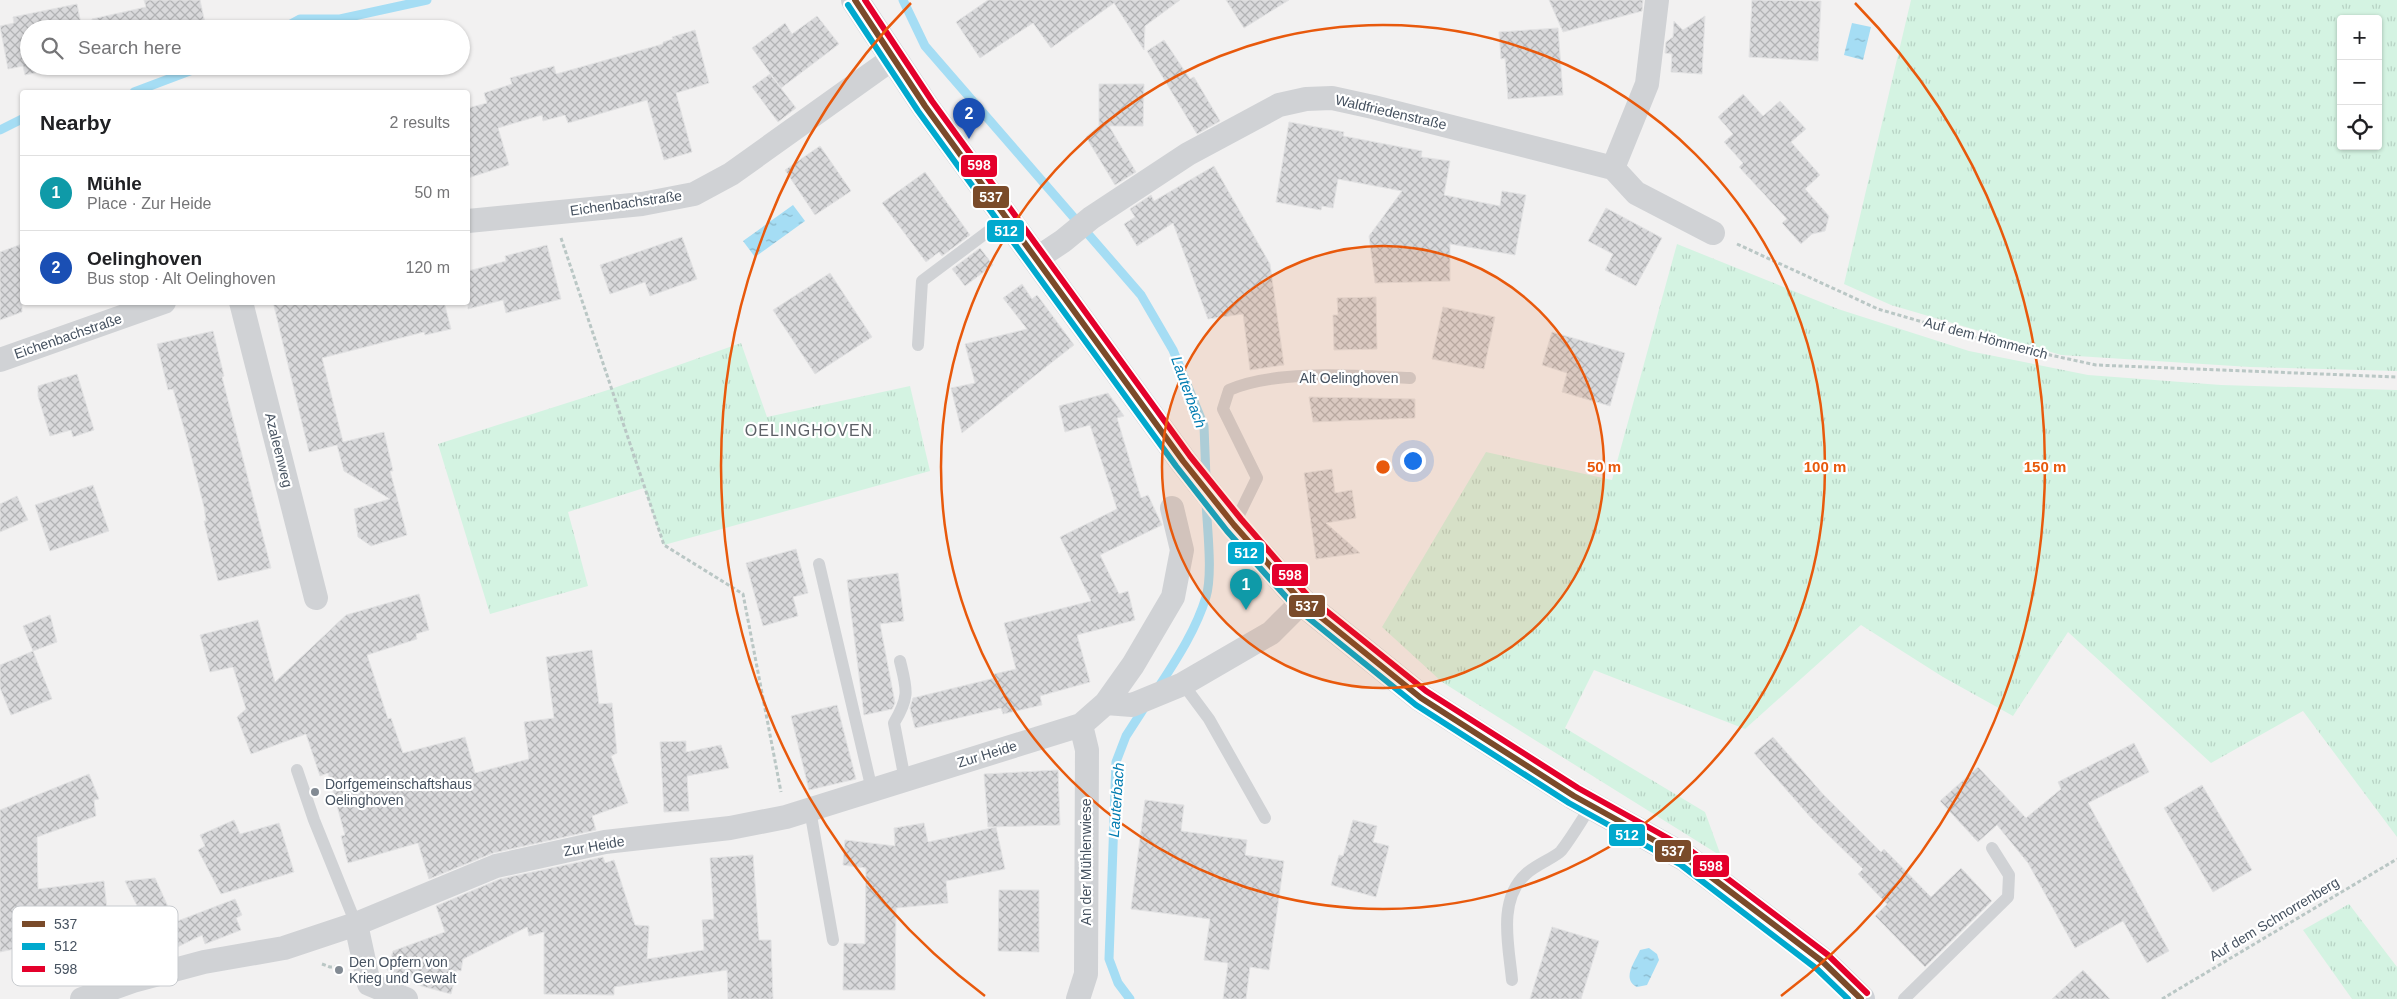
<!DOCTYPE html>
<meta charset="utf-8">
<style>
:root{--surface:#fff;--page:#f6f6f6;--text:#202124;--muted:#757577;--line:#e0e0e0;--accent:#1a73e8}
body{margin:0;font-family:Arial,sans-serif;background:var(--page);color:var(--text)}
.controls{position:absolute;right:15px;top:15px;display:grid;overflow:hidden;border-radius:5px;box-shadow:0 1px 4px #0004}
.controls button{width:45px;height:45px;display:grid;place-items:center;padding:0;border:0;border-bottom:1px solid var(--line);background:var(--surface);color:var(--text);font:25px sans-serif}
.you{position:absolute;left:1412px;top:460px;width:18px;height:18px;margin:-12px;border:4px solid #fff;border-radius:50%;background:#1a73e8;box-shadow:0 0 0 8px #1a73e833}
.badge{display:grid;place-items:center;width:32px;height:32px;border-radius:50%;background:var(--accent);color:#fff;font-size:16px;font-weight:700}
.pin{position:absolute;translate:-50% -41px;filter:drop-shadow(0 1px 2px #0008)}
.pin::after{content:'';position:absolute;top:26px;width:18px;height:15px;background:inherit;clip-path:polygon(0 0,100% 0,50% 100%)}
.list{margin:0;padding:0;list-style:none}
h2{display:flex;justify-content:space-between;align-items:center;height:65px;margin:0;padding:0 20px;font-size:21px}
h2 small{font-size:16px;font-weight:400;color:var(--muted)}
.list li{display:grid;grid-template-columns:32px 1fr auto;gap:15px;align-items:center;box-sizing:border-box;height:75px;padding:0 20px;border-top:1px solid var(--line)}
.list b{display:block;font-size:19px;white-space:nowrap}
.list p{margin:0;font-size:16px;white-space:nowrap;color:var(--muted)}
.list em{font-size:16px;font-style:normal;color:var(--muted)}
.icon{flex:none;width:28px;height:28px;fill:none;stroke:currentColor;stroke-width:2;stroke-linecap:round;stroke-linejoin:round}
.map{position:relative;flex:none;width:2397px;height:999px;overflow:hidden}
.search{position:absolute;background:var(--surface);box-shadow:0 1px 4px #0004;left:20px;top:20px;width:450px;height:55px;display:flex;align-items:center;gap:12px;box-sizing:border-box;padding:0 18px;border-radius:28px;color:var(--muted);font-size:19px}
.panel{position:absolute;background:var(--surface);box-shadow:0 1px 4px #0004;left:20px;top:90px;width:450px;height:215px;border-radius:5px}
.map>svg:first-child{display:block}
.grass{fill:url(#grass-tufts);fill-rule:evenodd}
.water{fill:url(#water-ripples)}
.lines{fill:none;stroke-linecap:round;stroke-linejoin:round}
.stream{stroke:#a5ddf4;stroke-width:9}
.building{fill:url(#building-cross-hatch);stroke:#e3e3e4}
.path{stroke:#bac7c5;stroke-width:3;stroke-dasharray:4 2.5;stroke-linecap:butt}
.lane{stroke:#d0d2d5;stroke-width:12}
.street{stroke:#d0d2d5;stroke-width:24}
.secondary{stroke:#cfd2d7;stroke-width:28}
.bus-1-casing{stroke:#fff;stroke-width:10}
.bus-2-casing{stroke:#fff;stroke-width:10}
.bus-3-casing{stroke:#fff;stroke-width:10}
.bus-1{stroke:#7a4b2a;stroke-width:6}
.bus-2{stroke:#00a9ce;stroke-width:6}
.bus-3{stroke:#e4002b;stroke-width:6}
.ring{fill:none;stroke:#e8590c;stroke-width:2.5}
.poi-dot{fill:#828a93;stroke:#fff;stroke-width:2}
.labels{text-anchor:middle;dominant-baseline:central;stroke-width:4.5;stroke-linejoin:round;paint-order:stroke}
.street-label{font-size:14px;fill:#465260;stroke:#fff}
.poi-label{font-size:14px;fill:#465260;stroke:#fff;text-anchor:start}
.water-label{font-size:15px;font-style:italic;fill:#017cb1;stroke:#fff}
.quarter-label{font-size:16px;letter-spacing:1px;fill:#5c6066;stroke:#fff}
.key{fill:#fff;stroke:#c8cbcf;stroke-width:1}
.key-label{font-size:14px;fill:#465260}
.centre{fill:#e8590c;stroke:#fff;stroke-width:2.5}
.ring-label{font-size:15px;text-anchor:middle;font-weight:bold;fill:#e8590c;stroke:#fff;stroke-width:4.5;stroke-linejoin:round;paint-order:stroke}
.line-badge{stroke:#fff;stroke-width:2}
.badge-label{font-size:14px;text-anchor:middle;font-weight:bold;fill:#fff}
</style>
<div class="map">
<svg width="2397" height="999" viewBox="0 0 2397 999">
<defs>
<pattern id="grass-tufts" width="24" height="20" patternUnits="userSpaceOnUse" patternTransform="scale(1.25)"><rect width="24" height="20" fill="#d4f3e2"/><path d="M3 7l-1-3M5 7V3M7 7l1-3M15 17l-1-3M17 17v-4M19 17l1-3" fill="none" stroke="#b7d2c4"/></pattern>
<pattern id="water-ripples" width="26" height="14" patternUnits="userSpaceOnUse" patternTransform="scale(1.25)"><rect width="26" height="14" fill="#a5ddf4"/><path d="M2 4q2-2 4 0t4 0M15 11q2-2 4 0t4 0" fill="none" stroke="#88b6c9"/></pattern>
<pattern id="building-cross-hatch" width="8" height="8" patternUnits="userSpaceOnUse" patternTransform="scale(1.25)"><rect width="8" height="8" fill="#d9d9db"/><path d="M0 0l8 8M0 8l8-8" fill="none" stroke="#b2b3b5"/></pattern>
</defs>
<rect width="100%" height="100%" fill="#f2f1f1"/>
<path class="grass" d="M1911,0H2397V371L2250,367L2061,355L1891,305L1844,284ZM2341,19H2378V146H2341Z
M1677,244L1838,309L1969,351L2088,375L2221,385L2397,390V837L2303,711L2211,763L2068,632L2013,716L1943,677L1861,625L1745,729L1594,670L1565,728L1705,812L1721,856L1442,682L1382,627L1486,452L1612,480Z
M741,343L767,417L910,386L930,471L664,545L644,488L568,512L588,586L490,614L438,444L611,389Z
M2349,904L2397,967V999H2352L2303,930Z"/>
<path class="water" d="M1852,23L1871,27L1863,60L1844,55Z
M793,205L805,221L755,257L743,241Z
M1649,948L1657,954L1659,960L1647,985L1637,987C1621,979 1635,962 1640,950Z"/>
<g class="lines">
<path class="stream" d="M903,0L925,46L1141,295L1173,350L1204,426L1206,478
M282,29L300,19H340L427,0
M134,92L203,66
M0,130L22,119
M1158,688C1176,660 1196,630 1206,597C1213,574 1207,527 1206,501
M1130,999L1118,983L1109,959L1116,762L1126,736L1146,705"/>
</g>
<path class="building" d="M144,0H200L205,23L179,29H93L92,19L146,7Z
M988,0H1180L1145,26L1144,50L1114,3L1051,48L1033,23L980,58L956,22Z
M1226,0H1289L1244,28Z
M1549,0H1643L1642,11L1563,32Z
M1752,0L1821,1L1818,61L1749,57Z
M77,4L82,29H29V66H69L25,75L23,66L8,69L0,26L14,23L13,17Z
M817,16L839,44L781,88L752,48L785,23L792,34Z
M1705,16L1702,74L1671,72L1672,54L1665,53L1666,42L1673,37L1674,21L1683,30Z
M1558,28L1563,95L1508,99L1505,58L1501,59L1499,32Z
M695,30L709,83L676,93L692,152L664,160L647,100L568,123L565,115L543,121L542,115L498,128L509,165L468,178V108L487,103L484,93L512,84L510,78L554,66L556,74L663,44V42L673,39L672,37Z
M1164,40L1190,79L1194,77L1220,121L1197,134L1147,51Z
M770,74L796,108L778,122L752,87Z
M1099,84H1144L1143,126H1109L1136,172L1115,185L1086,137L1099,126Z
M1743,94L1763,116L1780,101L1806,129L1791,142L1820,175L1805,189L1829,216L1825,231L1812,234L1801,244L1782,223L1787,219L1739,167L1743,163L1724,142L1733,134L1718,117Z
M1289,122L1344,132L1343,136L1422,151L1421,157L1450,161L1444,195L1500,206L1502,191L1526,195L1515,255L1450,244V281L1375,283L1369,236L1402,191L1338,179L1333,208L1322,206L1321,210L1276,202Z
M820,146L851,191L815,215L785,170Z
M1214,166L1270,264L1284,365L1250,370L1243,314L1208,319L1173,223L1137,246L1124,224L1135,217L1130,209L1151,195L1154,201Z
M925,172L970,235L942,256L939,252L926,262L882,203Z
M1606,208L1662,238L1636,286L1605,270L1613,254L1588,241Z
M682,237L697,279L650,296L645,282L610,294L600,265Z
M22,244V312L0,320V252Z
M547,245L561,299L506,313L503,300L468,309V271L506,261L505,256Z
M980,248L993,265L965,286L952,269Z
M830,273L872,337L815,374L773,310Z
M1022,284L1032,299L1037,295L1074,345L962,433L951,388L975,383L965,344L1027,329L1003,298Z
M1376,297L1377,349L1334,350L1333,315H1338L1337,298Z
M273,302H444L451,329L425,335L424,332L322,358L343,442L384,432L393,471H390L407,535L371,546L358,537L354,509L390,499L344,471L337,445L309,452Z
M1443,307L1495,317L1484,369L1432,359Z
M213,331L224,376L222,377L271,568L218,581L204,521H206L204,507L188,443L173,389L168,390L157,344Z
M1552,332L1625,353L1610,406L1562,392L1567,373L1542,365Z
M77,374L94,430L73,437L71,430L50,436L38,396V386Z
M1108,393L1124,416L1117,418L1141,498L1148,495L1162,525L1100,555L1119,594L1128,591L1135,620L1077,635L1090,682L1040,696L1042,705L1003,714L1001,708L915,728L910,708L913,698L995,678L994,674L1016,669L1004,623L1091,601L1060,537L1117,509L1090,425L1065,432L1059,406Z
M1309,397L1415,399V418L1313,422Z
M1332,469L1335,493L1352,490L1356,518L1326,523L1360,553L1316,559L1304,473Z
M93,485L109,531L50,551L35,505Z
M17,496L28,520L0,532V504Z
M796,549L808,593L793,597L798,616L763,626L746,563Z
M898,573L904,621L880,624L895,703L892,709L864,715L847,580Z
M419,594L429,630L416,634L417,639L367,655L388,719L391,718L403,753L465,737L475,773L529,759L524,722L554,718L546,657L592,650L599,704L612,703L617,753L611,756L628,803L592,816L596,830L493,853L429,879L418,843L348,863L341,836L345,835L328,773L320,776L306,734L251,754L237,717L246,709L233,667L210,672L200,635L258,620L275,682L346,615Z
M50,615L57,642L33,651L23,626Z
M33,651L52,699L11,715L0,688V665Z
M837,705L856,779L809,790L791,716Z
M1773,737L1822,793L1881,852L1884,849L1931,897L1961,868L1992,901L1925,967L1875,916L1887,904L1858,874L1863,869L1812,819L1754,753Z
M686,741V752L721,745L729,768L687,776L689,811L664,812L660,742Z
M2134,743L2149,772L2088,803L2169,951L2147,963L2123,921L2075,948L2028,863L1997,825L1978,842L1940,801L1978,767L2026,818L2061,789L2058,782Z
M1058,770L1060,825L988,827L984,774Z
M89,774L99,799L94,800L96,816L37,837L38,889L104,881L113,966L88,969L85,934L0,952V810Z
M2202,785L2252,870L2213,892L2164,808Z
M1145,800L1184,805L1181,831L1247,840L1245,855L1284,861L1269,970L1250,967L1246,999H1223L1228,963L1204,960L1210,919L1131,909Z
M234,820L240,834L279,823L294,872L221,894L198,850L205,846L200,835Z
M1353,820L1377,826L1373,842L1389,846L1376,897L1331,885L1339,855L1343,856Z
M924,823L928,842L996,827L1005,869L946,881L948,903L896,908L895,990H843L844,943L865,944L866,868L843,865L845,840L895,846L894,828Z
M753,855L759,940H771L773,999H728L727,970L614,987V995L544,994V932L529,936L527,927L463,959L461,971L457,970L451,994L414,984L415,979L387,970L393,951L445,932L436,906L500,879L603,857L605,863L614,860L635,925L649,926L647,959L704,950L702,920L714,919L710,858Z
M155,878L175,922L235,899L242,915L236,918L241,930L205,944L202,935L161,955L125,881Z
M999,890H1039V952L998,951Z
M1552,927L1599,941L1581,999H1530Z
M2083,970L2110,999H2052Z"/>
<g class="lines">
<path class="path" d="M561,238L664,545L743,594L781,792
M1737,244L1878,309L1995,343L2096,365L2397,377
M322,964L330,967H337
M2162,999L2397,859"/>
<path class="lane" d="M918,345L922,281L1006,218
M1234,525L1257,478L1223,409L1229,390C1276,369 1358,376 1410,378
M819,564L872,790
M900,661C907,690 910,696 894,723L905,780
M1183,684L1209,719L1265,818
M297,770L314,820L356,924
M810,810L833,940
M1512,980C1509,947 1497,900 1526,874C1535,865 1556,857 1561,851C1572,837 1581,821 1591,806
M1904,999L2008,897L2009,875L1992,848"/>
<path class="street" d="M1613,168L1636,193L1713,233
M468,221L642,204L694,194L731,174L892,59
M1036,259L1063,241L1091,218L1188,154L1279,105L1306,99L1332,98L1373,107L1613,168L1647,84L1657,0
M241,302L316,598
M0,360L164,302
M1106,703L1132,705L1183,684L1271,633L1302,602
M356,924L369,984L406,999
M82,999L133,981L204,962L284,948L356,924L496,866L605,842L730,828L786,817L1081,725L1106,703L1133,665L1173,597L1182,550L1172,508
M1078,999L1086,974L1087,750L1081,725"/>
<path class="secondary" d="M855,0L925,106L1183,461L1234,525L1302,602L1421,698L1574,796L1686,858L1823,962L1861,999"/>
<defs>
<path id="bus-1" d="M855,0L925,106L1183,461L1234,525L1302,602L1421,698L1574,796L1686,858L1823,962L1861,999"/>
<path id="bus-2" d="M848,5L918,111L1176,466L1227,531L1296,608L1416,705L1569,803L1681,865L1817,969L1848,999"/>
<path id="bus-3" d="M865,0L932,101L1190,456L1241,519L1308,596L1426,691L1578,788L1691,851L1828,955L1867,993"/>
</defs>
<use href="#bus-1" class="bus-1-casing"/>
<use href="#bus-2" class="bus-2-casing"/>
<use href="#bus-3" class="bus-3-casing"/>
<use href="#bus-1" class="bus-1"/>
<use href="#bus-2" class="bus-2"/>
<use href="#bus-3" class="bus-3"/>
</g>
<circle cx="1383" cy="467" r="221" fill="#e8590c" fill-opacity=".12"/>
<g class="ring">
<circle cx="1383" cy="467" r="221"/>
<circle cx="1383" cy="467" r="442"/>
<path d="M985 996A662 662 0 0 1 911 3M1855 3A662 662 0 0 1 1781 996"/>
</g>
<g class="poi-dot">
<circle cx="315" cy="792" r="5"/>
<circle cx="339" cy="970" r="5"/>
</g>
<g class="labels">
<g class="street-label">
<text transform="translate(1391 112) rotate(13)">Waldfriedenstraße</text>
<text transform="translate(626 203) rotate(-8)">Eichenbachstraße</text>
<text transform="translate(68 336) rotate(-19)">Eichenbachstraße</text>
<text transform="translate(1986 338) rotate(15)">Auf dem Hömmerich</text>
<text x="1349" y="378">Alt Oelinghoven</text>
<text transform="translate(279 450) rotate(76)">Azaleenweg</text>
<text transform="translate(987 754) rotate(-17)">Zur Heide</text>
<text transform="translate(594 846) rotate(-10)">Zur Heide</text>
<text transform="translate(1086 862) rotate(-90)">An der Mühlenwiese</text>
<text transform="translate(2274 919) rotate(-31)">Auf dem Schnorrenberg</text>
</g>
<g class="poi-label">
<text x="325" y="784">Dorfgemeinschaftshaus<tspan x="325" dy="16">Oelinghoven</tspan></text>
<text x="349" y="962">Den Opfern von<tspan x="349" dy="16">Krieg und Gewalt</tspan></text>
</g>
<g class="water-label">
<text transform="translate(1189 392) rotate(70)">Lauterbach</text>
<text transform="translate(1116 800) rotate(-86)">Lauterbach</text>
</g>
<g class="quarter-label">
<text x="809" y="430">OELINGHOVEN</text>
</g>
</g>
<rect x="12" y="906" width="166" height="80" rx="8" class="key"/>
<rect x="22" y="921" width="23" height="6" fill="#7a4b2a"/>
<rect x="22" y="943" width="23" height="7" fill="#00a9ce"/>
<rect x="22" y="966" width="23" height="6" fill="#e4002b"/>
<g class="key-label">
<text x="54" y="929">537</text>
<text x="54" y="951">512</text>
<text x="54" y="974">598</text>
</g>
<circle cx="1383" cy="467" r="8" class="centre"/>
<g class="ring-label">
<text x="1604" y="472">50 m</text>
<text x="1825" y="472">100 m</text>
<text x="2045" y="472">150 m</text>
</g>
<g class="line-badge">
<rect x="960" y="154" width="38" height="24" rx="5" fill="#e4002b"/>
<rect x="972" y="185" width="38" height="24" rx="5" fill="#7a4b2a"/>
<rect x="986" y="219" width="39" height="24" rx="5" fill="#00a9ce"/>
<rect x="1227" y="541" width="38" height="24" rx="5" fill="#00a9ce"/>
<rect x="1271" y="563" width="38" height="24" rx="5" fill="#e4002b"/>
<rect x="1288" y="594" width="38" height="24" rx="5" fill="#7a4b2a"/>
<rect x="1608" y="823" width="38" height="24" rx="5" fill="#00a9ce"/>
<rect x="1654" y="839" width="38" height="24" rx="5" fill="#7a4b2a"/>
<rect x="1692" y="854" width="38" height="24" rx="5" fill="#e4002b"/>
</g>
<g class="badge-label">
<text x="979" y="170">598</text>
<text x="991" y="202">537</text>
<text x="1006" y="236">512</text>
<text x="1246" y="558">512</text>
<text x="1290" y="580">598</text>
<text x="1307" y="611">537</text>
<text x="1627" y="840">512</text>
<text x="1673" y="856">537</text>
<text x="1711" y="871">598</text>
</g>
</svg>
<div class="controls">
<button>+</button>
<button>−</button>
<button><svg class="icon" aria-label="locate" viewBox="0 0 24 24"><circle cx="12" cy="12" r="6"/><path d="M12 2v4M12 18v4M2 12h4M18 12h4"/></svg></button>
</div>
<div class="you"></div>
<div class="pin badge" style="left:1246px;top:610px;background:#0f9aa8">1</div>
<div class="pin badge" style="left:969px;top:139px;background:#1a4fb4">2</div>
<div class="search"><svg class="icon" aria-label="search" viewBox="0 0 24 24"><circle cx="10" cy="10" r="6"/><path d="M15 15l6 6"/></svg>Search here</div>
<section class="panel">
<h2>Nearby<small>2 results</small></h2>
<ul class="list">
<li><span class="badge" style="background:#0f9aa8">1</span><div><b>Mühle</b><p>Place · Zur Heide</p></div><em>50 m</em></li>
<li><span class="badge" style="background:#1a4fb4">2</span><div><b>Oelinghoven</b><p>Bus stop · Alt Oelinghoven</p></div><em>120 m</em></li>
</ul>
</section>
</div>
